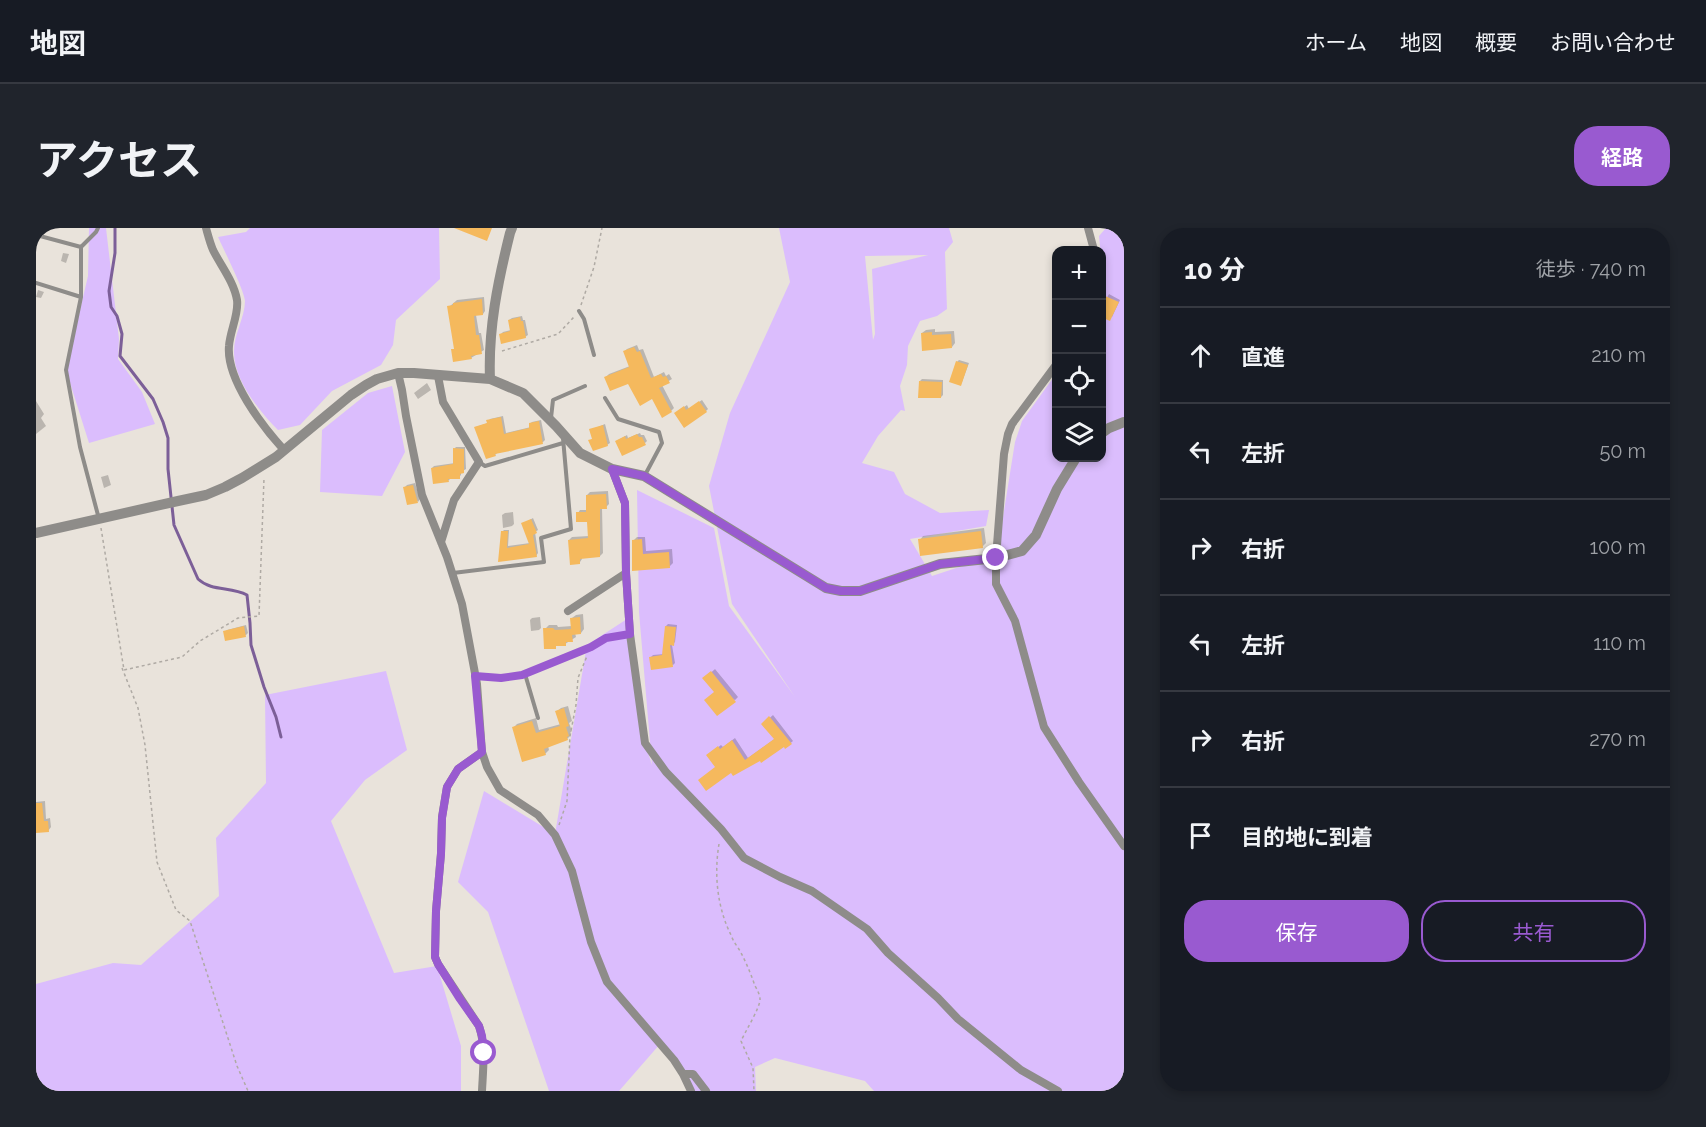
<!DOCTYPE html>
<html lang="ja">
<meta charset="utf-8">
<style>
:root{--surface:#171b24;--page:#20242c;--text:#f1f3f6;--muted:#9ea1a6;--line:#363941;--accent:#995ad0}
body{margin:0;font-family:Raleway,"Noto Sans JP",sans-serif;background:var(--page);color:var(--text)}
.controls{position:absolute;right:18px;top:18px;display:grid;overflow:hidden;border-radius:12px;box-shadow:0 3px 9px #0003}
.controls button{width:54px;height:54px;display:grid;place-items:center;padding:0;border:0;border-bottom:2px solid var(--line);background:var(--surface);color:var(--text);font:30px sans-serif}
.stop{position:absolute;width:18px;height:18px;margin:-14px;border:4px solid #995ad0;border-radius:50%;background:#fff}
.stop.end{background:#995ad0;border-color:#fff;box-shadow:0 2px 6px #0008}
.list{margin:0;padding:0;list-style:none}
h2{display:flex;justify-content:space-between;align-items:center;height:78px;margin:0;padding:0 24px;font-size:26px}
h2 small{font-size:20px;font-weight:400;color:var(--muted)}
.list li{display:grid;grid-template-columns:39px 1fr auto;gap:18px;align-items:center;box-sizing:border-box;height:96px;padding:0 24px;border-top:2px solid var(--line)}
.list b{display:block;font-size:22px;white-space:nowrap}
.list em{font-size:20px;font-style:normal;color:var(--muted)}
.actions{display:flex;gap:12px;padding:18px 24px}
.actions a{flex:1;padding:14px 0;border:2px solid var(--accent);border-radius:24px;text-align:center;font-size:21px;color:var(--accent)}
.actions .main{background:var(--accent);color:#fff}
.icon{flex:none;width:33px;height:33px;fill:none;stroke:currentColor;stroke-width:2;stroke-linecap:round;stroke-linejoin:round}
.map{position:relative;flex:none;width:1088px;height:863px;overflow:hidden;border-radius:24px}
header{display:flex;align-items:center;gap:36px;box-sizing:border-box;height:84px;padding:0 30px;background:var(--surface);border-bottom:2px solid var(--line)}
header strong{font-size:28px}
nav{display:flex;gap:33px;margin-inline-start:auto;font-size:21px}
.intro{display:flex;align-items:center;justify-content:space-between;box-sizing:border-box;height:144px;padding:0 36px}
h1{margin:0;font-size:42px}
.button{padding:15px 27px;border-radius:24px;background:var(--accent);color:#fff;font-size:21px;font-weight:700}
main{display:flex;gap:36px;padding:0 36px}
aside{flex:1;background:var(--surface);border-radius:24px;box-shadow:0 3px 9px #0003}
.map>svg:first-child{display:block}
.green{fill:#dbbdfd;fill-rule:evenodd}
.shadow{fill:#0003}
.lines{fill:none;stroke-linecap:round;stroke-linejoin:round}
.stream{stroke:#7c5f98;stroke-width:3}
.building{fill:#f5b95d}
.path{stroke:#afaaa4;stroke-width:1.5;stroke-dasharray:3 3;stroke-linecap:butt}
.service{stroke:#8e8c89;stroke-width:4}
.minor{stroke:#8e8c89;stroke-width:8}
.tertiary{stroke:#8e8c89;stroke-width:10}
.route{stroke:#995ad0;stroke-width:8}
</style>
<header>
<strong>地図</strong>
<nav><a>ホーム</a><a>地図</a><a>概要</a><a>お問い合わせ</a></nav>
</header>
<div class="intro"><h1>アクセス</h1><a class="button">経路</a></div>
<main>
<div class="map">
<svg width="1088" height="863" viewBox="0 0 1088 863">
<rect width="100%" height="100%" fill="#e9e3db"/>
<path class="green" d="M53,0H70L83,111L82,131L106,164L119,196L53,215L30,142L52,48Z
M214,0H403L404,51L360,92L357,117L345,137L296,163L264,197L242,202C223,183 197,151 198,123C198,106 209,89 209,73C209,64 187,20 182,9L210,4Z
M743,0H913L917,14L909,24L911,81L901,88L884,93L872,118L871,137L864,158L869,183L865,182L842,208L826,235L858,244L869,266L904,285L953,282L950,298L874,311L896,348L963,326L964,308L979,214L986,193L1020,146V230H1066V37L1063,8L1070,0H1088V863H838L829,853L739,830L719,839L720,863H657L624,816L583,863H513L452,684L422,654L448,563L519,606L551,417L591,391L609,515L616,537L603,384L601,262L678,300L693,378L759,469L696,376L673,258L694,185L754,54ZM892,27L836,41L839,106L837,112L829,28Z
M356,158L369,224L346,268L284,264L286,202L332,165Z
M350,443L371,522L329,552L295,593L358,745L401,738L425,818V863H0V756L77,735L105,737L183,668L180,610L230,555L229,467Z"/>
<path class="shadow" d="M27,25L33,26L30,35L25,33Z
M2,62L8,64L5,70L0,69Z
M1073,66L1084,72L1076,89L1066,79Z
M448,69L449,83L447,86L440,87L443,105H445L448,122L435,130L417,122L419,120L413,79L421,72Z
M486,88L487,92H489L492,107L489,109L465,106L467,104L475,102L473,92L476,90Z
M899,101V104L918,103L919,115L916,119L886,105L890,102Z
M601,117L603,122L607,121L618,149L628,144L630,148L633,146L636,151L626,157L638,180L635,183L593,154L570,149L573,146L594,138L588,124L591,121Z
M923,132L933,135L926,154L921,134Z
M886,151L907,152V167L905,169L884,153Z
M391,155L395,162L382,171L378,165Z
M666,172L672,181L670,183H642L651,177L653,181Z
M0,173L8,186L5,190L10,198L0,206Z
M467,188L470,205L495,199L494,196L496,194L505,192L509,212L507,214L461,225L459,227L440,199L452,195L454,191Z
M569,196L574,215L571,217L554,213L557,210L555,202Z
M604,205L605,207H608L611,213L609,215L581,213L591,207L592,210Z
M420,219H429L430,241L425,244V247L423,249L414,251L412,253L396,240L398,238L419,235L418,221Z
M72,247L75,257L68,260L65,249Z
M379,255L384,271L382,274L369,259L371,257Z
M572,263L573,276L570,279H566L567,325L564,328L546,329V331L544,334L533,312L536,309L553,308L552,292L542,285L544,282H552L551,267L554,264Z
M477,284L478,296L476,298L467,300L466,287L469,285Z
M497,290L502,302L499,304L502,325L500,328L463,332L466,304L468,302H473L472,318L494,315L487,296Z
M948,300L950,315L946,319L884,312L887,308Z
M601,309H609L610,323L636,321L637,335L633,339L598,341L597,313Z
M547,386L548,401L545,405H539L540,409L529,416L509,401L513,397H521L522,399L536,398V390L540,387Z
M504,389L505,400L503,402L495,403L494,392L496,390Z
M632,396L641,397L639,414L636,417L639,435L637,437L615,429L617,427L628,426L630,398Z
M210,397L212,405L210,407L190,411L189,404L191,402Z
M679,441L702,469L699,472L679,464L668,451Z
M532,478L536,493L533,495L536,503L534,505L535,507L531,511L512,518L513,522L509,526L478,499L481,496L500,490L503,502L525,496L521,483L525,480Z
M737,487L757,513L750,519L748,517L724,531L695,542L681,539L675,525L685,517L687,519L699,510L712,530L740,510L727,496Z
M9,573L10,591L14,590L15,599L12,603L0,604V574Z"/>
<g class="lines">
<path class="stream" d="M79,0V25L73,63L75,79L81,88L86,106L84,128L117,171L127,194L132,210V241L138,297L162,351C176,364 195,358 211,367L214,395L215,417L228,459L240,489L245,509"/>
</g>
<path class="building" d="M418,0H456L451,13Z
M1069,68L1083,74L1074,93L1065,89V76Z
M446,71L447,87L438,88L440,107H443L446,126L435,128L436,131L417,134L415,121H418L411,78L417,77V75Z
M484,89L485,93H487L490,110L465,116L463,106L474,103L472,92Z
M896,104V107L915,106L916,120L886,123L885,105Z
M598,119L601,124L604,123L615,150L625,146L627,149L630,148L634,155L623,160L636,184L626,190L616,171L604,178L592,156L574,163L568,149L593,139L587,123Z
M920,133L932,137L925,158L913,154Z
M883,153L906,154L905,170H882Z
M663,173L671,184L648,200L638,185L648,178L650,182Z
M465,189L468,206L493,200V195L503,193L507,216L459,226L460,228L450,231L438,199L451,195L450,192Z
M567,197L572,218L557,223L552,212L556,211L553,201Z
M601,206L603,209H606L610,217L586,228L579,213L589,208L590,211Z
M417,220L428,221V245L424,246V251H412L413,254L397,256L395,240L417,236Z
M377,257L382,275L371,277L367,259Z
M570,266L571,281H564V329L544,331V336L534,337L532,312L552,310L551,294H540V284H550V267Z
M495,291L501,305L497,307L501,329L462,334L465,303H472L471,320L493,316L485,295Z
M945,303L947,320L884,328L882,311Z
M606,311L607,326L633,324L634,340L596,343V312Z
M544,389L545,406L536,407L537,414H530V418H520V421H508L507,400H517L519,402L535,401L534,390Z
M208,398L210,409L189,413L187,403Z
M629,398L640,399L638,418L634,417L637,439L615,442L613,429L626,427Z
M675,443L700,474L681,488L668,472L678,464L666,450Z
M528,480L533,498L530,499L533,508L531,509L532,512L508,521L510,527L486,534L476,499L496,493L500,505L524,498L519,483Z
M733,488L756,516L749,521L748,519L725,535L724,533L697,548L695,545L670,563L662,552L679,539L670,527L682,518L684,521L696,512L709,532L738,511L725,496Z
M0,575H6L8,593H12L13,604L0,605Z"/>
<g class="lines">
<path class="path" d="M545,77L558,39L566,0
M466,123L522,106L538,89
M65,300L88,442L146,429L164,413L202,390L223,388L228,250
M86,440L102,480L109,517L121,634L140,682L154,693L201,838L212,863
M523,597L531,573L534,508L540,477L542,450L551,428
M683,616C678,646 681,679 695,707C697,713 701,718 704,723C710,734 715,746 719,758C721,761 724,767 724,771C725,778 709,804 705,813L717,840L718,863"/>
<path class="service" d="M62,0L60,4L45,19V69L30,142L44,219L63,291
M0,7L45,19
M0,55L45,69
M543,83L548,91L558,127
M569,170L582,191L623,204L626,215L609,247
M515,190L517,172L549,158
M443,234L449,238L527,215
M417,345L508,334L505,310L535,301L527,210
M489,446L502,490
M441,448L465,450L486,447L555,419L570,410L593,407"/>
<path class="minor" d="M170,0C172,7 174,15 177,22C185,38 198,54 201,72C203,86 194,103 193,118C190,151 226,198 248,222
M1052,0L1058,22
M1020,137L976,196L972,206L968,226L960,330V356L979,393L1008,499L1043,554L1088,618
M362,145L366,162L370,188L386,267L411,329L426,376L441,456L446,524L451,539L464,562L502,587L519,607L536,643L555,714L571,754L638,832L647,846H657L670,863
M402,148L407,174L443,234L418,272L405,314
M576,241L589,275L590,345L594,406L609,515L630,544L685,601L708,630L744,649L776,663L831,701L852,725L902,770L922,791L985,842L1022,863
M532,383L590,345
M647,846L655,863
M446,863C447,841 450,819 443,798L402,736L399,729L400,683L405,625L406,589L411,559L422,541L446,524"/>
<path class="tertiary" d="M454,151C452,101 462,53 474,5L476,0
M1066,205L1073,200L1088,194
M0,305L142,273L170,267L189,259L206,250L240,229L315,167L330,157L341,151L362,145H378L454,151L487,165L520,198L544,225L576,241L608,248L790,360L805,363H824L904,336L960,330L986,323L1000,307L1021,261L1040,230"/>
</g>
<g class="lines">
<path class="route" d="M448,825L446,808L443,798L424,771L402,736L399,729L400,683L405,626L406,590L411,559L422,541L446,524L439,448L465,450L486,447L555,419L570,410L594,406L590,345L589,275L576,241L608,248L790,360L805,363H824L904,336L960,330"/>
</g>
</svg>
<div class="controls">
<button>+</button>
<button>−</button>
<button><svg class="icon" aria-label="locate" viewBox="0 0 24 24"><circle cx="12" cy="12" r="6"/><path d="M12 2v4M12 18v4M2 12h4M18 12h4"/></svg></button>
<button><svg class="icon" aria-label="layers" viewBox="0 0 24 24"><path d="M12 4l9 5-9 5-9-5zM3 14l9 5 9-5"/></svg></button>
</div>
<div class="stop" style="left:448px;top:825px"></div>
<div class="stop end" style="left:960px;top:330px"></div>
</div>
<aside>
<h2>10 分<small>徒歩 · 740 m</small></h2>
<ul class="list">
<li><svg class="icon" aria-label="ahead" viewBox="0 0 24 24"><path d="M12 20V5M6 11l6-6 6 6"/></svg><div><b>直進</b></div><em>210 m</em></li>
<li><svg class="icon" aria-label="left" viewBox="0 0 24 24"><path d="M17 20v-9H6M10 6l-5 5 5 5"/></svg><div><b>左折</b></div><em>50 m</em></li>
<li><svg class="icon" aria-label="right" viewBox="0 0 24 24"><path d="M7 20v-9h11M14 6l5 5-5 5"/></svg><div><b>右折</b></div><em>100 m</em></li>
<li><svg class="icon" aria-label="left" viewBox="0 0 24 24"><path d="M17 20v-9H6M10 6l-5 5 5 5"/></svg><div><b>左折</b></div><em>110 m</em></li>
<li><svg class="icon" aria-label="right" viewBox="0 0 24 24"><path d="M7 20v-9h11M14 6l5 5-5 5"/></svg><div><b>右折</b></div><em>270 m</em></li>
<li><svg class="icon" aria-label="arrive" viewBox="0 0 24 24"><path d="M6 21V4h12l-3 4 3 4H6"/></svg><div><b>目的地に到着</b></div></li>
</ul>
<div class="actions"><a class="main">保存</a><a>共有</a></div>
</aside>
</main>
